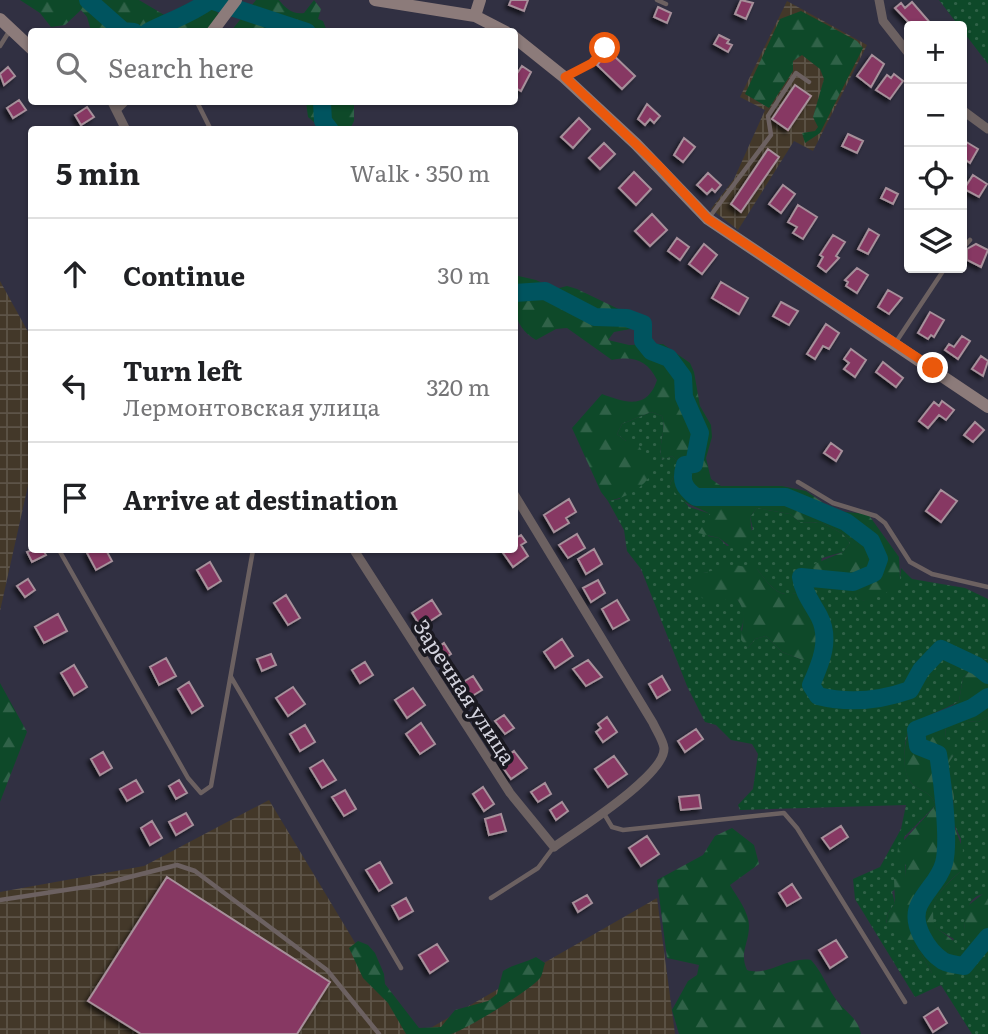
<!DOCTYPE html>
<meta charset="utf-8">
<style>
:root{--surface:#fff;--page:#f6f6f6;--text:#202124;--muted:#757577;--line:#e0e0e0}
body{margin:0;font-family:Literata,serif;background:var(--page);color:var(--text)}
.controls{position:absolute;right:21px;top:21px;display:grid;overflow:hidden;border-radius:7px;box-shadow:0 2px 5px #0004}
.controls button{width:63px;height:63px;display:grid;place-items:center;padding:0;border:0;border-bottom:2px solid var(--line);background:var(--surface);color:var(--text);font:35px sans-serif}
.stop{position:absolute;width:21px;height:21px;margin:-16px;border:5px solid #ea580c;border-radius:50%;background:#fff}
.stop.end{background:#ea580c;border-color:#fff;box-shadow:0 2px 7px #0008}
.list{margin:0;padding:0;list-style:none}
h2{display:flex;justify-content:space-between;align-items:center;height:91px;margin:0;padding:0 28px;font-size:30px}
h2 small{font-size:23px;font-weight:400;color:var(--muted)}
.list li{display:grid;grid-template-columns:46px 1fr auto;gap:21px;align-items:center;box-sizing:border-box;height:112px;padding:0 28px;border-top:2px solid var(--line)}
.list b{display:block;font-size:26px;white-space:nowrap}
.list p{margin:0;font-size:23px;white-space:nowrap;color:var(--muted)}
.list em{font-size:23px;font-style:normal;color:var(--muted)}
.icon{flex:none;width:38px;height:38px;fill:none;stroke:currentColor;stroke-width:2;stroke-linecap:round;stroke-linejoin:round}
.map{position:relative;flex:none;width:988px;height:1034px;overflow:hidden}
.search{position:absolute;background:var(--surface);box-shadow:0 2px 5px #0004;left:28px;top:28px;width:490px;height:77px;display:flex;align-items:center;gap:18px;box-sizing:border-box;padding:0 24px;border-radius:7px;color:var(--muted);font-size:26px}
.panel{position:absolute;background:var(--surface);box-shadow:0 2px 5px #0004;left:28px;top:126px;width:490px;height:427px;border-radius:7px}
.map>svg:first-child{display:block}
.industrial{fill:url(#industrial-grid)}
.grass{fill:url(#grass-dots);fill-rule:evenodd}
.forest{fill:url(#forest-firs)}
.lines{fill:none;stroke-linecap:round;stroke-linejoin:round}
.river{stroke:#00545f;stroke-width:18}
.building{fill:#873963;stroke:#a7909b;stroke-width:2;filter:url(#shadow)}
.lane{stroke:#6c6161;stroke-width:4.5}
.street{stroke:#6c6161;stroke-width:9}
.secondary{stroke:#8c7b7a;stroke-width:12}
.route{stroke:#ea580c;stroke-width:9}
.labels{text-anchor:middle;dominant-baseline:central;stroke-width:7;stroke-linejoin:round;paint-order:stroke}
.street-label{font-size:21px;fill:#d3d3de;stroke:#1a1921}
</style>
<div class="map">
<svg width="988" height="1034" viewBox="0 0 988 1034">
<defs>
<pattern id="industrial-grid" width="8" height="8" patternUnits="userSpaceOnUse" patternTransform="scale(1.75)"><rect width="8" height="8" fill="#433829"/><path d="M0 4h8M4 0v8" fill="none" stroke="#5d5448"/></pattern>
<pattern id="grass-dots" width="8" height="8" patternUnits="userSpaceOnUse" patternTransform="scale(1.75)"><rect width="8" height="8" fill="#0e4929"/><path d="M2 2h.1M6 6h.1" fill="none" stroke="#306248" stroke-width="1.8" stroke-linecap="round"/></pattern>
<pattern id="forest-firs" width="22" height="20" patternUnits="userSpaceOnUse" patternTransform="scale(1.75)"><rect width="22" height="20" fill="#0e4929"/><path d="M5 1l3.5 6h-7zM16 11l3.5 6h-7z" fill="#306248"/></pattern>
<filter id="shadow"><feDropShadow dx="-3" dy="3" stdDeviation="2" flood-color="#0009"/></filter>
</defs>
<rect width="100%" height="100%" fill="#313042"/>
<path class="industrial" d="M787,1L867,45L813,151L794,141L738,230L711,209L734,179L765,110L740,97Z
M0,281L32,339L31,472L0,611Z
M269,800L410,1034H0V892L144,866Z
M657,898L675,1034H420Z"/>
<path class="grass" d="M939,0H988V64Z
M651,412L662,416C667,432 657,444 662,460L672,456L680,464L670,484L689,507L711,514L708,536L719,538L727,546L743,541L753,529L750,517L757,508L790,514L800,522L823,523L843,534L850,543L843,552L822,558L817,579L839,581L863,601L900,579L901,568L912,579L965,588L988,599V660L982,658L963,678L959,701C947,709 917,718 911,727C903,738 902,768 909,780C916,792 929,788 936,805L904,837L906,877L892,892L895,903L888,913L886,923L921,953L932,973L954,939L934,927C928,901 942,888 960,872L961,839L952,820L954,797L947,764L954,755L945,738L946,727L955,720L978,722L988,717V894C966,894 967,913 964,929L985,946L988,942V1034H972L941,985L915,997L855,899L853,879L880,867L901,829L906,805L740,810L738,805L753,789L758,754L752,744L731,740L716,725L705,722L687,686L641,569L627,551L624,530L608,501L620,499L626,441L617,434L622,424ZM757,569C773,591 783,602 809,588L827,641L820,651L819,662L803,660L782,652L766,636L755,639L748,648L741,629C746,616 745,610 737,599H726L703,573Z"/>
<path class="forest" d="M20,0H139L166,16L184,5L214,8L220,16L205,31H91L87,17L81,10L65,25L51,27L40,13Z
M256,0H279C285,8 293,15 304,13L314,0L321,9L318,19L323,21L327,31H231Z
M801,11L857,41L863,48L820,133L805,143L802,133L815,131L818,127L813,117L824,79L820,69L802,55L793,61V71L769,108L745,94L780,19Z
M306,102H354V121L350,129H322L308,117Z
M514,275L536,280L555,289L567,286L577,289L635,317L636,328L614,332L608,340L629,345L663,344L690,363L694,372L700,406L711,425L712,437L706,458L711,479L721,486H782L806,491L835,511L868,514L899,557L900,579L894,588L884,594L863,601L852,599L839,581L817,579L812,565L843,552L850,543L843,534L823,523L800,522L790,514L757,508L750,517L753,540L743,541L737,551L719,538L698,533L710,514C692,504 679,504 670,484L680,464L672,456L662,460C657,444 667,432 662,416L651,412L622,424L617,434L626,441L637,442L653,471C644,488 626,498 608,501L601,492L572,428L602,394C624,402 647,411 657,380C647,360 634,356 612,360L567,328L556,329L536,340C510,325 515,302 514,275Z
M735,565L757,569C774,592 783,602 810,587L829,630L827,641L820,651L819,662L812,671L801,672L803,660L782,652L766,636L755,639L748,648L741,640C742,623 748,614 737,599C717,599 699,609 694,582L703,573Z
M982,658L988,660V717L978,722L955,720L946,727L945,738L955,743L954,755L948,764L954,797L952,820L963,850L960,872C942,887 928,902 935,927C961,946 965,946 952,980L941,981L932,973L921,953L886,924L888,913L895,903L894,879L906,876V865L897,858L898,847L936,805C929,788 916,792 909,780C900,766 904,728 919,719C925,715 933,716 940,713C946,710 953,705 959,701L963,678Z
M0,683L27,732L0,802Z
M732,828L754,845L759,864L730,885C737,897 749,912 749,926C749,944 739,952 747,970C768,977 788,956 811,960C822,972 826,985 835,998C845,1013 857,1016 861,1034H679L672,1010L688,981L697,975L699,965L667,958L657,880L703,855L715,836Z
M983,894H988V942L974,951L964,930L966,907Z
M358,941L368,945L375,953L384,974L385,984L419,1028L441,1027L455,1010L488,1001L497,994L503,971C514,964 525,963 536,957L545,963C543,968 543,974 540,978C531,990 465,1030 451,1034C438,1034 420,1034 406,1034L388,1003L363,978L349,948Z"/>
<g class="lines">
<path class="river" d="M88,0L123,31L134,32
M210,0L307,32
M148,32C169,21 192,14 210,0
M322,102L323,121L330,130
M514,293L545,291L595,317L627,318L643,324V341L651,351L669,358L683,377L684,397L700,433L694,464L685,465C680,481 684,488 696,497H786L846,522L871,541L879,559L874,573L853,582L801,577C803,592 812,603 819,616C831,639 821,663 811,685L818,696C850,704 879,701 910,690L921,670L941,649L977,666L988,675
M988,697L972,708L916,730L918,746L938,754C942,778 950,841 944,863C940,879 926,890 919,905C910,924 928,951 943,961C949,964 957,965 964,966L988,937"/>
</g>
<path class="building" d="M511,0H528L524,11L509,5Z
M741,0L753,3L746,19L735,14Z
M912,2L932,25L931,26H912L895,8L901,3L905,8Z
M658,7L671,13L667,23L654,17Z
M719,35L729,40L727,43L732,45L728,52L714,44Z
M609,51L635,76L622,89L597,65Z
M872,55L884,64L871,87L857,76Z
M522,66L531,72L521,91L514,87V70L518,72Z
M8,67L15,76L4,85L0,74Z
M894,74L903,81L890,99L876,90L887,75L891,78Z
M795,85L811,96L788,130L772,119Z
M19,100L26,110L13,118L7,108Z
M647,104L660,116L654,123L650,119L645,125L638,119Z
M87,107L94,117L81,125L75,115Z
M579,118L590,129L573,148L561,137Z
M848,134L863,141L857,153L842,146Z
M684,138L695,147L683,162L674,155Z
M963,140L978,149L970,163L962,157Z
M604,143L615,154L600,169L589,158Z
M768,149L779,157L741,212L731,204Z
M634,172L651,189L636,205L619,188Z
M708,173L721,185L715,192L712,189L707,194L697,185Z
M973,175L987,184L979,197L964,189Z
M783,185L795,194L781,213L769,204Z
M886,188L898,194L893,204L881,198Z
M798,205L817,217L803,239L793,233L797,227L788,222Z
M652,214L667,230L650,246L635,231Z
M869,229L879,235L868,254L858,249Z
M833,235L845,242L836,256L839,258L826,272L818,266L823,257L820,255Z
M677,238L689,247L680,260L668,251Z
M704,244L717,255L702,274L689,264Z
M976,244L988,250L981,267L967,260V249Z
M857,268L868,275L857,293L846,286L848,282L845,280Z
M721,282L748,298L739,314L712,298Z
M888,290L902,298L889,314L878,307Z
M781,302L798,311L789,325L773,316Z
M930,312L944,320L934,337L931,335L928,339L918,333Z
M826,324L839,333L829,349L823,346L815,359L807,354Z
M962,336L970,341L958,359L945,350L949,344L954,347Z
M851,349L866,360L855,377L844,369L849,363L844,359Z
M981,356L988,361L983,376L972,369Z
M883,362L903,378L896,387L876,372Z
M942,401L954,410L946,420L939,415L928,428L919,421L934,402L939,406Z
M975,422L984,430L973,442L964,435Z
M831,443L842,451L836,461L824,453Z
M941,490L957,501L941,522L926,511Z
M569,499L576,512L566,518L569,523L554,532L544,515Z
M577,534L585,548L568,558L559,545Z
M521,535L526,542L521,545L528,556L513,567L501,550H514V539Z
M594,549L602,564L586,574L578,559Z
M32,550H43L46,555L32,562L27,552Z
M93,550H106L112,561L96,570L87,553Z
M210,562L221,581L208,589L197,570Z
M28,579L35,590L25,597L17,586Z
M598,580L605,593L591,602L583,588Z
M286,595L300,618L288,625L274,603Z
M432,600L441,614L421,627L412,613Z
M617,600L629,620L613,629L602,609Z
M58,614L67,631L44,643L35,627Z
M562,639L573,656L555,668L544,652Z
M444,643L451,654L442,660L434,650Z
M271,654L276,665L262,671L257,659Z
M166,658L176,676L159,685L150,667Z
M588,660L602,677L586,686L573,669Z
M365,662L373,675L360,683L352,670Z
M74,665L87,687L74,695L61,673Z
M473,676L482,690L469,698L460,684Z
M662,676L670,690L657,698L649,684Z
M189,682L203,706L192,713L178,689Z
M293,687L305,704L288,716L276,698Z
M413,688L425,705L407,718L395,700Z
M504,715L514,728L505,734L495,721Z
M607,717L617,732L603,742L596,732L601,728L598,724Z
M421,723L435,744L420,754L406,734Z
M305,725L315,742L300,751L290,734Z
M696,729L703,739L685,752L678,741Z
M514,751L527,768L511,779L499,762Z
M103,752L112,768L100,775L91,759Z
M614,756L627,774L608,787L595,769Z
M323,760L336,780L322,788L310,768Z
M136,780L143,792L127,801L120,789Z
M179,780L187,793L176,799L169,786Z
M545,783L551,794L538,802L531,792Z
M483,787L494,804L484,811L473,794Z
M345,790L356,809L344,816L332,797Z
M699,795L701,808L681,810L679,797Z
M562,802L568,811L556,820L550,810Z
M186,813L193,825L176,835L169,822Z
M501,814L506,831L489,835L485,819Z
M152,821L162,838L150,845L141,828Z
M841,826L848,837L830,849L822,838Z
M647,836L659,854L641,866L629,848Z
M380,862L392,883L379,891L366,870Z
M167,877L330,982L297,1034H141L88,1001Z
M792,884L801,898L787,906L779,893Z
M587,895L592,903L578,912L573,903Z
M406,898L413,911L399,919L392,906Z
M836,940L847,957L830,968L819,950Z
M437,944L448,961L430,973L419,955Z
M938,1008L947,1023L933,1032L924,1017Z"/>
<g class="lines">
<path class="lane" d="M657,0L666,4
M0,46L10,30
M567,76L592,63L605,48
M197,102L211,130
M708,219L771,135L768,116L796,73L809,82
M962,249L970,240
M896,342L945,268
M798,482L833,503L876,516L885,523L910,562L932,574L988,587
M59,550L188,778L201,793L211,786L253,550
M231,677L401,968
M603,812L612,827L623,830L784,813L797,828L905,1002
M491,898L538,868L553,848
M0,900L98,885L177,865L195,871L327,970L379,1034"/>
<path class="street" d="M879,0L883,21L909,54
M112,102L126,130
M117,109L124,102
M962,110L988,129
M354,550L510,793L554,847C576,831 666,775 664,748C663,740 656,730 653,723L514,494"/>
<path class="secondary" d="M375,0L475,16L506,32
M475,16L480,0
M0,19L32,49
M212,32L236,0
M514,37L564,77L636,144L708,219L988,407"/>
</g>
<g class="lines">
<path class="route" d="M605,48L592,63L565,77L658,165L708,219L933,368"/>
</g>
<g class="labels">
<g class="street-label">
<text transform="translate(466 691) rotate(57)">Заречная улица</text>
</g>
</g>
</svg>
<div class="controls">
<button>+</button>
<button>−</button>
<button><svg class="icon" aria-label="locate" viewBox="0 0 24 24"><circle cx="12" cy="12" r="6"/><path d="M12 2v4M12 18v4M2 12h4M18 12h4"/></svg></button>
<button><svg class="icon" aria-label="layers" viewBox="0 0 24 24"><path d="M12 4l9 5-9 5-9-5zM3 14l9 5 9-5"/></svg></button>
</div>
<div class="stop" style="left:605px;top:48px"></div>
<div class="stop end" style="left:933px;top:368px"></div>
<div class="search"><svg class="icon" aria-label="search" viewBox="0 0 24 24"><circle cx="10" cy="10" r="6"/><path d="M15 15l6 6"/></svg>Search here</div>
<section class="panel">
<h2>5 min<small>Walk · 350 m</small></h2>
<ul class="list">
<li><svg class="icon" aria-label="ahead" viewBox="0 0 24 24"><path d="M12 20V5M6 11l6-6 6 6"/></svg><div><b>Continue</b></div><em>30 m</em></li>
<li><svg class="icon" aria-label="left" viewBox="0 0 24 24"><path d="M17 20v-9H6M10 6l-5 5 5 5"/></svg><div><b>Turn left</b><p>Лермонтовская улица</p></div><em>320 m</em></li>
<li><svg class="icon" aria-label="arrive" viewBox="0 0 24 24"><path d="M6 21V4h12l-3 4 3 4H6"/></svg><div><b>Arrive at destination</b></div></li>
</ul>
</section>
</div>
